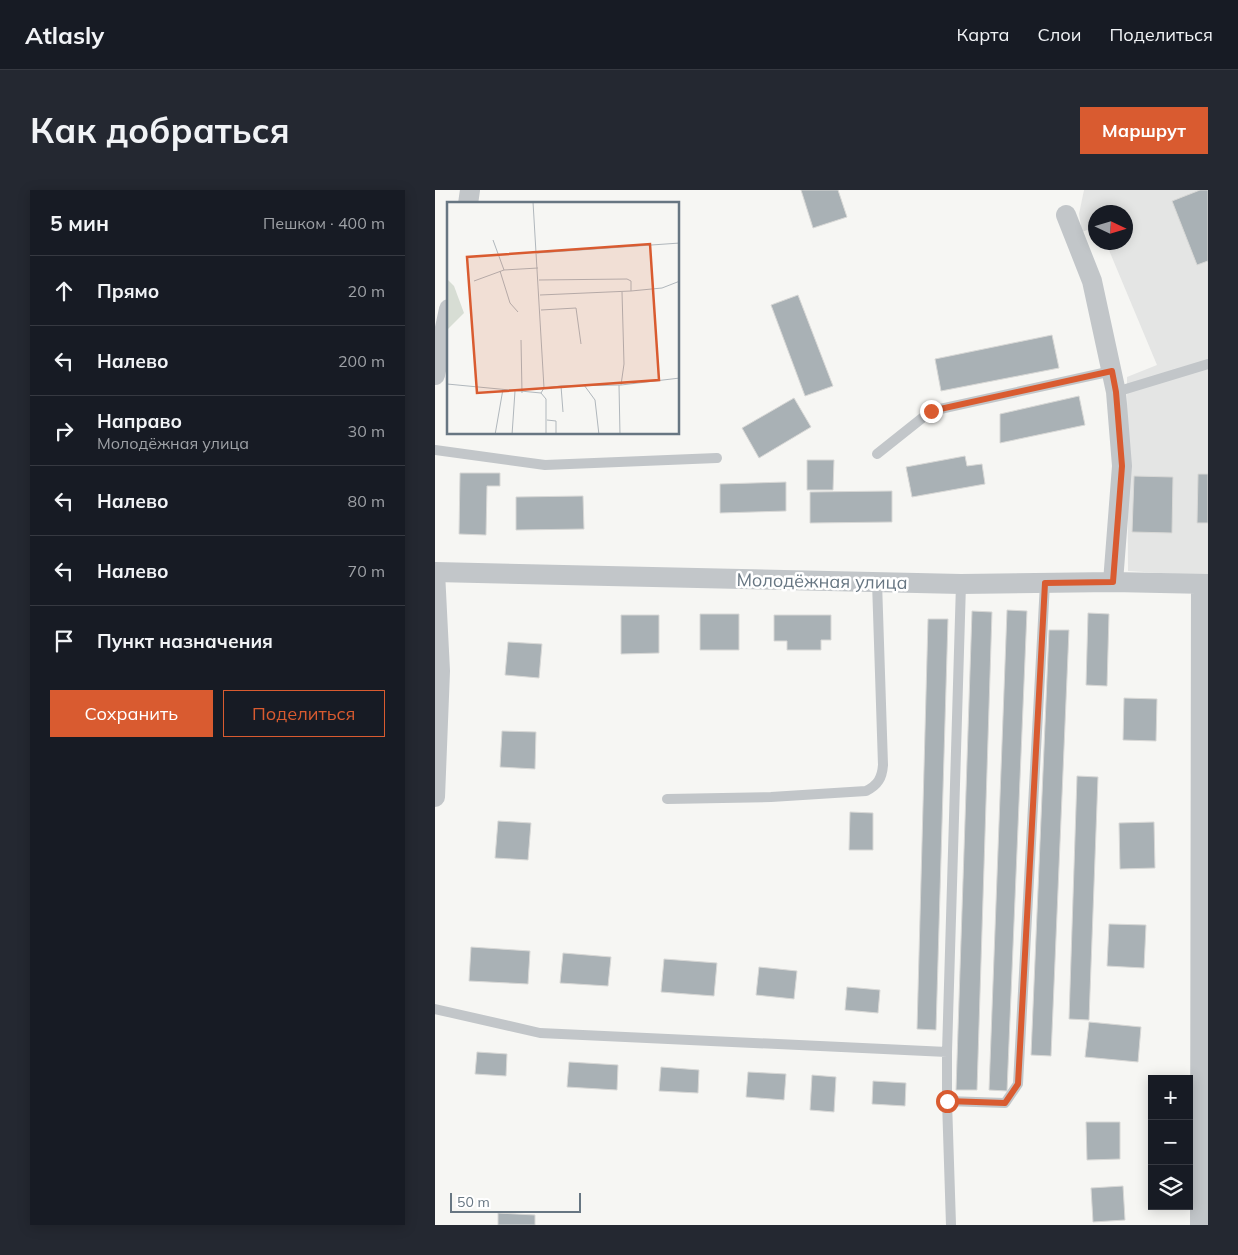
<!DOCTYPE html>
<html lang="ru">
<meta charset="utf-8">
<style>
:root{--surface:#171b24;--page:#242831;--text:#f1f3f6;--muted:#9ea1a6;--line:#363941;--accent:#d95b30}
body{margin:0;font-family:Mulish,sans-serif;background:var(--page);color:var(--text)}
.controls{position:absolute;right:15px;bottom:15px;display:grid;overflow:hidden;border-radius:0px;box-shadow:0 2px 12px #0003}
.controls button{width:45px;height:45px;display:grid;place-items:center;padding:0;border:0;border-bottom:1px solid var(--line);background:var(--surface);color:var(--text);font:25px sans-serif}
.compass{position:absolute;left:653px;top:15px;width:45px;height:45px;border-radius:50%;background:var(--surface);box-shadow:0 2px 12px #0003;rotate:94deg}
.scale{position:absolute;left:15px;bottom:12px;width:131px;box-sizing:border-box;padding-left:5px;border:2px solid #677682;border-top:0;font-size:14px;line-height:18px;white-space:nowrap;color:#677682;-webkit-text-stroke:4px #fff;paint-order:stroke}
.stop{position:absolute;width:15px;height:15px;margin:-11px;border:4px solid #d95b30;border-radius:50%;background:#fff}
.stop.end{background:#d95b30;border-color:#fff;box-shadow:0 1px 5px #0008}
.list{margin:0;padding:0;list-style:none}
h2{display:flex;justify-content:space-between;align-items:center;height:65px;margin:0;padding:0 20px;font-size:21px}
h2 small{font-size:16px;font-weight:400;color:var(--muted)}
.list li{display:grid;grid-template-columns:32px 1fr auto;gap:15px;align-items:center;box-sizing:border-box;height:70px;padding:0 20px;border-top:1px solid var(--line)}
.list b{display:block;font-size:19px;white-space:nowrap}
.list p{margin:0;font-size:16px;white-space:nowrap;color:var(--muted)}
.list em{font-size:16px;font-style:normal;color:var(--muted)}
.actions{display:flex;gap:10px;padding:15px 20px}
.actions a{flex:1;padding:11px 0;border:1px solid var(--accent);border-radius:0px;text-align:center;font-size:18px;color:var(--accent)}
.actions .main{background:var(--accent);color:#fff}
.icon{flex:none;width:28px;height:28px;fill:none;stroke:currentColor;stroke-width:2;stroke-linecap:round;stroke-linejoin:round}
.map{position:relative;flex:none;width:773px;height:1035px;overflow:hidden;border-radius:0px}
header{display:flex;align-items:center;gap:30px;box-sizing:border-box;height:70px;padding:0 25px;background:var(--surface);border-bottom:1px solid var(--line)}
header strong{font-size:24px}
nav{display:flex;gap:28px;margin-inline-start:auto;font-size:18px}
.intro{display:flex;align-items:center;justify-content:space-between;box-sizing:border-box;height:120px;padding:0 30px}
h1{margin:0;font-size:35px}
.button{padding:12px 22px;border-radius:0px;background:var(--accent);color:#fff;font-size:18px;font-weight:700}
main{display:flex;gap:30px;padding:0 30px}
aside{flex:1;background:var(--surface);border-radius:0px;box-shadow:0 2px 12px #0003}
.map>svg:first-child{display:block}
.built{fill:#e4e5e4}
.building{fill:#a9b1b5;stroke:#d8d8d6}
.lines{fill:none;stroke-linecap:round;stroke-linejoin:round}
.service{stroke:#c2c6c9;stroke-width:10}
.minor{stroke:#c2c6c9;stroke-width:20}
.route{stroke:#d95b30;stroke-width:6}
.labels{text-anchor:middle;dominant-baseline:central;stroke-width:5;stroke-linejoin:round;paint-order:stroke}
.street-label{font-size:18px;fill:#677682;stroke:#fff}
.inset-road{fill:none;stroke:#b0b7bc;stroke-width:1}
.view{fill:#d95b30;fill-opacity:0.15;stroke:#d95b30;stroke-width:2.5}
.inset-edge{fill:none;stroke:#677682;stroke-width:2.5}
</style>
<header>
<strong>Atlasly</strong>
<nav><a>Карта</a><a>Слои</a><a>Поделиться</a></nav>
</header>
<div class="intro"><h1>Как добраться</h1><a class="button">Маршрут</a></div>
<main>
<aside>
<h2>5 мин<small>Пешком · 400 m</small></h2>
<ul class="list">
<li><svg class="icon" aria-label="ahead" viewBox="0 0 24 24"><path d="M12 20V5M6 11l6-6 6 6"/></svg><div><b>Прямо</b></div><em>20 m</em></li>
<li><svg class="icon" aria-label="left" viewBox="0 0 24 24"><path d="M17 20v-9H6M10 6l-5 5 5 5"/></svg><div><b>Налево</b></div><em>200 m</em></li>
<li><svg class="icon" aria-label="right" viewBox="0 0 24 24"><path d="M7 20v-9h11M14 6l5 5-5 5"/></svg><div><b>Направо</b><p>Молодёжная улица</p></div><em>30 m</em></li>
<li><svg class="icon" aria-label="left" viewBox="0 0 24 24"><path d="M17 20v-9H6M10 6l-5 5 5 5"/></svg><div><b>Налево</b></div><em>80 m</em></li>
<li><svg class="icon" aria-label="left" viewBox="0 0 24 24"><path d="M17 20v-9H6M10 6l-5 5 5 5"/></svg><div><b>Налево</b></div><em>70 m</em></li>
<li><svg class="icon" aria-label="arrive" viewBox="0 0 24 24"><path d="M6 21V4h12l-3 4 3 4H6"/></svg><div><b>Пункт назначения</b></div></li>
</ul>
<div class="actions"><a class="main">Сохранить</a><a>Поделиться</a></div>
</aside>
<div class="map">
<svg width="773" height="1035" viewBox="0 0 773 1035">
<rect width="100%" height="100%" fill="#f6f6f3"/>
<path class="built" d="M649,0H773V386L693,381L692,187L722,175L671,53L690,52V22H660V37L647,42L644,24Z"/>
<path class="building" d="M366,0H403L412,27L378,38Z
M765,0H773V71L762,75L737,11Z
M363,105L398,196L370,206L336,115Z
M617,145L624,178L506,201L500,169Z
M644,206L650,235L565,253V224Z
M359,208L376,237L324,268L307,238Z
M530,266L532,276L547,274L550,294L477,307L471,277Z
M372,270H399L398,300H372Z
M25,283H65V296H52L51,345L24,344Z
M763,284H773V333H762Z
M699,286L738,287L737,343L697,342Z
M351,292V321L285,323V294Z
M457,301V332L375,333V302Z
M148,306L149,339L81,340V307Z
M572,420L592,421L572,901L554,900Z
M537,421L557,422L542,900H521Z
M653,423L674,424L672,496L651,495Z
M265,424H304V460H265Z
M186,425H224V463L186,464Z
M339,425H396V450H386V460H352V451H339Z
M493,429H513L501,840L482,839Z
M614,440H634L616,866L596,865Z
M73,452L107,454L104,488L70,485Z
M689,508L722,509L721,551L688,550Z
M67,541L101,542L100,579L65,577Z
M642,586L663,587L654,830L634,829Z
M415,622L438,623V660H414Z
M63,631L96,633L93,670L60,668Z
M719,632L720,678L685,679L684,633Z
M674,734L711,735L709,778L672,776Z
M36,757L95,761L93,794L34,791Z
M128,763L176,767L173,796L125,793Z
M229,769L282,773L279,806L226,802Z
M324,777L362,781L359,809L321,805Z
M412,797L445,800L443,823L410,820Z
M654,832L706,837L703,872L650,867Z
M42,862L72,864L71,886L40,884Z
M134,872L183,875L182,900L132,897Z
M226,877L264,880L263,903L224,901Z
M313,882L351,884L349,910L311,907Z
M377,885L401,887L399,922L375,920Z
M438,891L471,893L470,916L437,914Z
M651,932H685V969L652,970Z
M688,996L690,1030L658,1032L656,998Z
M63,1023L100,1025V1035H63Z"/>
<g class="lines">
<path class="service" d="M681,202L773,174
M0,260L110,275L282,268
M442,264L496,221L677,181
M232,609L336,607L431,601C443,595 447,588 448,575L442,392
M0,819L105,843L512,862
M512,911L570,913L583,894L610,393
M516,1035L512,911V862L526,394"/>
<path class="minor" d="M33,14L35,0
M631,25L657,91L681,202L687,276L678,392
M0,185L14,119
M0,382L526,394L678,392L773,394
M0,382L5,481L0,607
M765,1035L766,394"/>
</g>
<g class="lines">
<path class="route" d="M496,221L677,181L681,202L687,276L678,392L610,393L583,894L570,913L512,911"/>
</g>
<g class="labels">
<g class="street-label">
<text transform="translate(387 391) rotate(1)">Молодёжная улица</text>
</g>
</g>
<g transform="translate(12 12)">
<rect width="232" height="232" fill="#f6f6f3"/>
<path d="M0,77L7,84L17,111L0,128Z" fill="#d7ddd4"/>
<path class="inset-road" d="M86,0L97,186M46,38L57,68M90,51L233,41M53,69L63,101L71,110M92,78L180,77L184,79V89M27,79L57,68L91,66M93,93L184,89L215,86L233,79M94,108L129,106L134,142M74,138L75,191M0,182L94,191L97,186L114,184L174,183L233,176M137,183L148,198L152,233M172,183L173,233M174,183L177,162L175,90M114,184L116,210M94,191L99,197V233M100,218L109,219V233M48,233L56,187M65,233L68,189"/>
<path class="view" d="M203,42L212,178L30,191L20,55Z"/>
<rect width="232" height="232" class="inset-edge"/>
</g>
</svg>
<div class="controls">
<button>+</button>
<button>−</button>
<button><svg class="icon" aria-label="layers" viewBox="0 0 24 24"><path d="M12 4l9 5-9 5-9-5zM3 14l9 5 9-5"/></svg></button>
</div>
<svg class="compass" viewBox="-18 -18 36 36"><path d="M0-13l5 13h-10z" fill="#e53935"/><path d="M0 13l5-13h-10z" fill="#9ea1a6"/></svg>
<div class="scale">50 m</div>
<div class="stop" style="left:512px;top:911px"></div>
<div class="stop end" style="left:496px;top:221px"></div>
</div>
</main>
